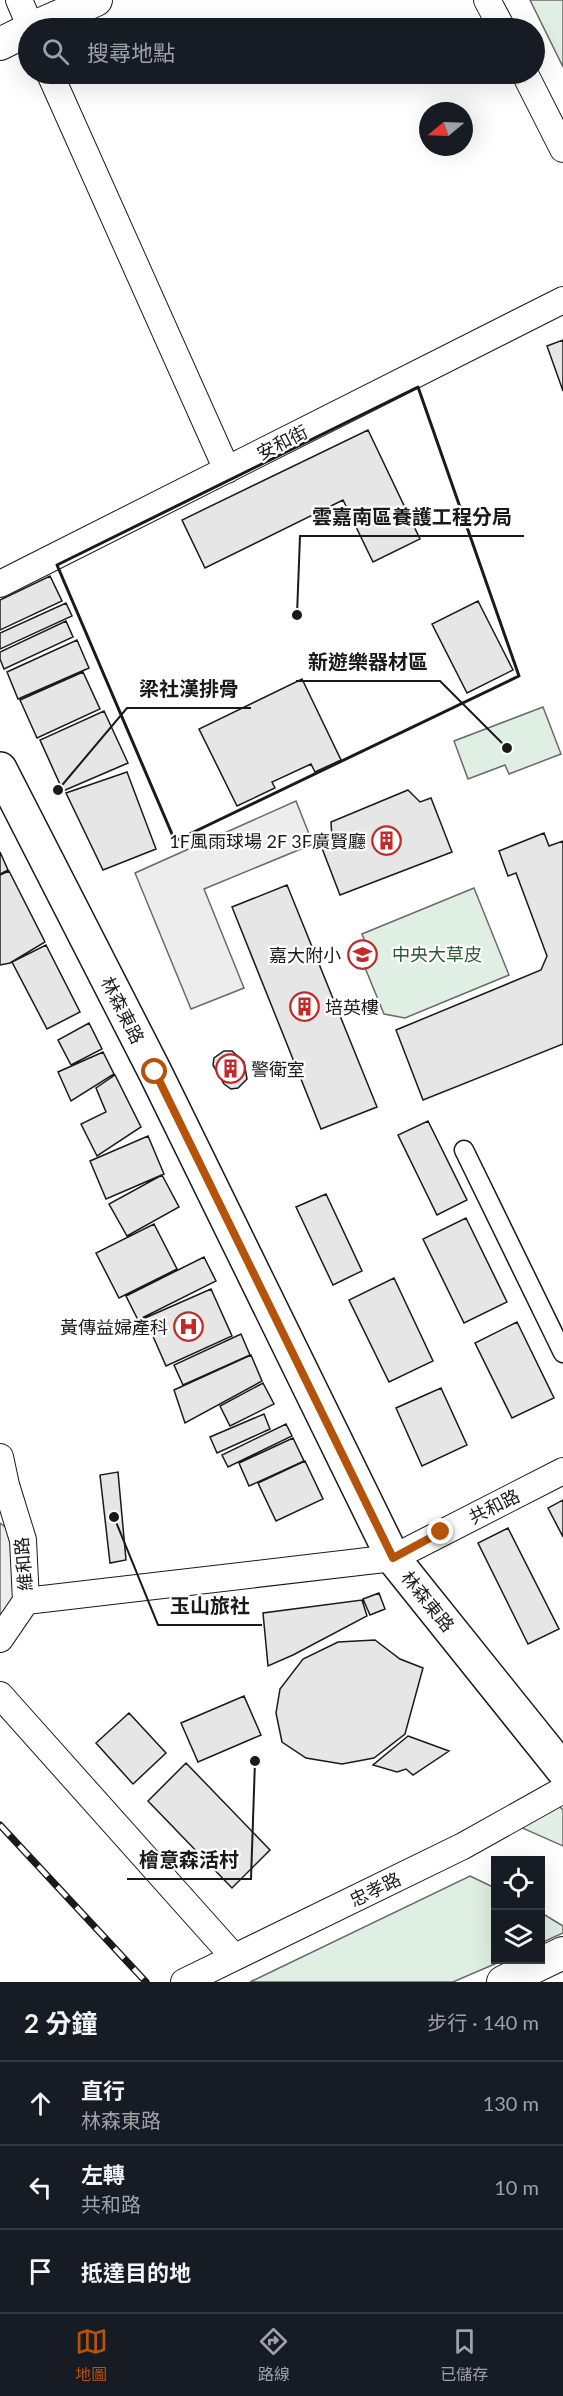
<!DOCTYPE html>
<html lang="zh-TW">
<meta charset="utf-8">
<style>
:root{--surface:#171b24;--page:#20242c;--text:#f1f3f6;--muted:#9ea1a6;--line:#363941;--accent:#b45309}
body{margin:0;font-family:Lato,"Noto Sans TC",sans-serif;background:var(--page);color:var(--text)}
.controls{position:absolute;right:18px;bottom:18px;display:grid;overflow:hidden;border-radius:0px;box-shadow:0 6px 24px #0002}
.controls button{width:54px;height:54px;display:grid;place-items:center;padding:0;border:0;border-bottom:2px solid var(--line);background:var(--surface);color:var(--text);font:30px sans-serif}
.compass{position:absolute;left:419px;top:102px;width:54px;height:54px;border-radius:50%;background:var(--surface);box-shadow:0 6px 24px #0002;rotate:251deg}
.stop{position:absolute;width:18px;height:18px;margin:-14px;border:4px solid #b45309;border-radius:50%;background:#fff}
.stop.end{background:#b45309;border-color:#fff;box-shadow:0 2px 6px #0008}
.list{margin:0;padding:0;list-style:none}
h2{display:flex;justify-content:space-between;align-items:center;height:78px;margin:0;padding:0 24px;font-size:26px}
h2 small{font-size:20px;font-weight:400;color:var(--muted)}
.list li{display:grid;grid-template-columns:39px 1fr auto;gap:18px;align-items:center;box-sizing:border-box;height:84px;padding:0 24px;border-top:2px solid var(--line)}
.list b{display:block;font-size:22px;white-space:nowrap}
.list p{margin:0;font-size:20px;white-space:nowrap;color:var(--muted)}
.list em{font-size:20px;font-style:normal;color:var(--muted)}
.icon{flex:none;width:33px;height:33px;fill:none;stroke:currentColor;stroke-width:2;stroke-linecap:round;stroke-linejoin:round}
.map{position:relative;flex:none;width:563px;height:1982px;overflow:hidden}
.search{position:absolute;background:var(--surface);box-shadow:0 6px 24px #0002;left:18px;right:18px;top:18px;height:66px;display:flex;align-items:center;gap:15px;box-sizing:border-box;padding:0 21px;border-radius:33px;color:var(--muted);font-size:22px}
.sheet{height:330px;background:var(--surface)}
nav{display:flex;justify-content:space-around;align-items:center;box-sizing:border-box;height:84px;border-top:2px solid var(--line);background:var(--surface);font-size:16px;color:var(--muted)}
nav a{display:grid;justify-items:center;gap:3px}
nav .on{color:var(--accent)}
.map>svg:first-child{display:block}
.green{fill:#e0efe3;stroke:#6a6a6a;stroke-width:1.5}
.parking{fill:#ededed;stroke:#6a6a6a;stroke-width:1.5}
.building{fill:#e6e6e6;stroke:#1a1a1a;stroke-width:1.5}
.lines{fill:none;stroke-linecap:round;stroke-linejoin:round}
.pedestrian-casing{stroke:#1a1a1a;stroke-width:21}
.minor-casing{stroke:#1a1a1a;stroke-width:28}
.tertiary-casing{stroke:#1a1a1a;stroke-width:34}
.secondary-casing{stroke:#1a1a1a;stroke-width:36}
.pedestrian{stroke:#fff;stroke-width:18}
.minor{stroke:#fff;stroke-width:26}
.tertiary{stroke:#fff;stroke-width:32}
.secondary{stroke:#fff;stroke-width:33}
.rail-casing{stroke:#1a1a1a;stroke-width:7}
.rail{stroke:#fff;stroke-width:4.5;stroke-dasharray:14;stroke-linecap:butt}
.wall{stroke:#1a1a1a;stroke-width:3}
.route{stroke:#b45309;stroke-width:8}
.labels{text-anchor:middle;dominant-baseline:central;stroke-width:4.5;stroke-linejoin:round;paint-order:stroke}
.street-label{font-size:18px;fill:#1a1a1a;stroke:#fff}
.poi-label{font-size:18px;fill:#1a1a1a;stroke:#fff;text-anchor:end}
.park-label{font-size:18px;fill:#2b5a34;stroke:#fff}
.leader{fill:none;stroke:#1a1a1a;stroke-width:2}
.callout-dot{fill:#1a1a1a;stroke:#fff;stroke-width:2}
.callout-label{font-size:20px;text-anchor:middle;font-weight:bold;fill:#1a1a1a;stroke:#fff;stroke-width:4.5;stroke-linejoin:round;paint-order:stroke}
</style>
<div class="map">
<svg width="563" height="1982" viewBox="0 0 563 1982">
<rect width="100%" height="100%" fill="#fff"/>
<path class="green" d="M530,0H563V67Z
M543,707L561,754L509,774L505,765L468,779L454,741Z
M474,888L509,975L405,1018L384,1014L361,958L370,955L362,934Z
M557,1804L563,1810V1846L520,1827Z
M470,1876L495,1888L496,1960H504L453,1982H250Z
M540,1912L563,1926V1933L541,1943Z"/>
<path class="parking" d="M296,801L313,844L204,889L244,988L191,1009L135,873Z
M0,1523L23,1540L26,1601L0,1639Z"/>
<path class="building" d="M563,340V391L547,346Z
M368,430L420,539L373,562L343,500L205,568L182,520Z
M50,576L62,601L0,630V600Z
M478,601L513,670L467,693L432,624Z
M66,603L72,616L0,649V633Z
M66,621L73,637L4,669L0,659V652Z
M77,640L89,668L18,699L7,672Z
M83,672L100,709L37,738L20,700Z
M302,679L341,760L315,772L311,764L272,782L275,788L237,806L199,729Z
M104,711L128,763L63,791L40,740Z
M127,772L156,849L103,870L66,793Z
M408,790L420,802L431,798L452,852L340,895L320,843L332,839L331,822Z
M544,833L549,846L563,841V1044L423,1100L396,1030L541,970L547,956L516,873L508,876L499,851Z
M0,852L8,870L0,874Z
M9,871L45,942L10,963L0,965V875Z
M287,885L377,1107L321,1129L232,907Z
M46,945L80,1012L47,1029L12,962Z
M89,1023L102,1049L71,1065L58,1040Z
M224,1051H232L244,1062L247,1079L238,1088L231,1089L224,1084L213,1065L214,1058Z
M103,1052L114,1074L71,1101L58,1072Z
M115,1075L141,1127L97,1156L81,1124L106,1112L96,1088Z
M428,1121L467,1200L437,1215L398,1135Z
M148,1136L164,1174L106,1199L90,1161Z
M162,1175L179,1207L127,1236L109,1204Z
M326,1194L362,1271L333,1285L296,1207Z
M466,1218L507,1302L464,1323L423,1239Z
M154,1224L177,1269L119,1298L96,1253Z
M204,1257L216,1281L138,1320L126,1296Z
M394,1278L433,1361L389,1382L349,1300Z
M211,1289L232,1336L166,1366L145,1318Z
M517,1322L554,1398L512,1418L475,1343Z
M241,1334L250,1355L183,1385L174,1365Z
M251,1355L262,1381L185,1423L174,1390Z
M263,1383L274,1404L230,1426L220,1406Z
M441,1388L467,1445L422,1466L396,1408Z
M264,1414L270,1429L217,1453L210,1437Z
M286,1424L292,1436L228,1467L222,1455Z
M293,1438L304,1461L249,1486L239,1463Z
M305,1461L323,1499L276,1521L258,1483Z
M118,1472L126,1560L110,1563L100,1475Z
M563,1500V1537L548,1508Z
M508,1528L559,1629L528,1644L478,1543Z
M379,1593L385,1609L370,1615L363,1599Z
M362,1600L367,1616L293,1655L268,1666L263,1613Z
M375,1640L400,1659L423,1668L405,1734L374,1758L342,1764L306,1758L282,1742L276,1713L280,1689L303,1659L338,1642Z
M244,1696L261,1735L198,1762L181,1723Z
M129,1713L166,1753L133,1784L96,1743Z
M408,1736L449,1751L413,1775L406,1769L397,1772L373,1765Z
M186,1763L270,1850L232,1888L148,1801Z"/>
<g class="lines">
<defs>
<path id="pedestrian" d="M464,1150L563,1353"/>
<path id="minor" d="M19,0L31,28
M487,0L502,28
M50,74L227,470
M525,74L563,149
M0,584L563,300
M0,1457L6,1485L23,1540L26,1601
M0,1639L26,1601L393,1558L563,1471
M0,1695L234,1957
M184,1982L463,1846L563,1790"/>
<path id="tertiary" d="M32,28L96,0
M0,44L28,30
M503,1982L563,1953"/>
<path id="secondary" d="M0,769L155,1072L393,1558L563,1770"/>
</defs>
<use href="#pedestrian" class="pedestrian-casing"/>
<use href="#minor" class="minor-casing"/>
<use href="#tertiary" class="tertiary-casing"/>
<use href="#secondary" class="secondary-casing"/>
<use href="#pedestrian" class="pedestrian"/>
<use href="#minor" class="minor"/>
<use href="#tertiary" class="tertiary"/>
<use href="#secondary" class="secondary"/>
<defs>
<path id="rail" d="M0,1825L146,1982"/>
</defs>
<use href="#rail" class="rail-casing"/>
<use href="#rail" class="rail"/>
<path class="wall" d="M418,387L519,676L175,841L57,565Z"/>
</g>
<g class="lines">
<path class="route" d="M155,1072L393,1558L441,1532"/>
</g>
<defs>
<symbol id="building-ring" viewBox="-11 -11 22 22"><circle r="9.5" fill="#fff" stroke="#c62828" stroke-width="1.5"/><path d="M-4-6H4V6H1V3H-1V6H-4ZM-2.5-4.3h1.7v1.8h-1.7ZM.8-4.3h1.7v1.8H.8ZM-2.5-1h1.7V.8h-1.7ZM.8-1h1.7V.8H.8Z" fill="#c62828"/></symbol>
<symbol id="school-ring" viewBox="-11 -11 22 22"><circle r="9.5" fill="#fff" stroke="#c62828" stroke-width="1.5"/><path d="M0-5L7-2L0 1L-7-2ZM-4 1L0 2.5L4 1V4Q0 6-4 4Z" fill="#c62828"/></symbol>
<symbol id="hospital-ring" viewBox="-11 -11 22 22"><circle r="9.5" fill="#fff" stroke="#c62828" stroke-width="1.5"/><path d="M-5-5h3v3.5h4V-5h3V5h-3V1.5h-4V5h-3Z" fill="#c62828"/></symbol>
</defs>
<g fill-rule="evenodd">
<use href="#building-ring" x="370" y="824" width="33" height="33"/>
<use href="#school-ring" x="346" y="938" width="33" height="33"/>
<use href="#building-ring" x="288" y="990" width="33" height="33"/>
<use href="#building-ring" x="214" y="1052" width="33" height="33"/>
<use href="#hospital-ring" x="172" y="1310" width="33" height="33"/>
</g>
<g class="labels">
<g class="street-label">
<text transform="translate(282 442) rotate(-27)">安和街</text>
<text transform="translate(123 1010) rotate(63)">林森東路</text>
<text transform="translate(494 1506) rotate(-27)">共和路</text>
<text transform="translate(23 1564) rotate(-95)">維和路</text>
<text transform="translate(428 1601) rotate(51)">林森東路</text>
<text transform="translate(375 1889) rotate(-26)">忠孝路</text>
</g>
<g class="poi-label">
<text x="366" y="841">1F風雨球場 2F 3F廣賢廳</text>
<text x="341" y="955">嘉大附小</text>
<text x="325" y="1007" text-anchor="start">培英樓</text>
<text x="251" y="1069" text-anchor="start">警衛室</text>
<text x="168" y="1327">黃傳益婦產科</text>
</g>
<g class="park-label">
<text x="437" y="954">中央大草皮</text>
</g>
</g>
<path class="leader" d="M297 615L300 536H524M507 748L440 681H296M58 790L127 708H251M114 1517L158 1625H262M255 1761L251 1879H127"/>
<g class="callout-dot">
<circle cx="297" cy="615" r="6"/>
<circle cx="507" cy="748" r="6"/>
<circle cx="58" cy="790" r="6"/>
<circle cx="114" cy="1517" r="6"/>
<circle cx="255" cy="1761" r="6"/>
</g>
<g class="callout-label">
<text x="412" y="524">雲嘉南區養護工程分局</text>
<text x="368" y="669">新遊樂器材區</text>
<text x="189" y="696">梁社漢排骨</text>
<text x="210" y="1613">玉山旅社</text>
<text x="189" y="1867">檜意森活村</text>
</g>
</svg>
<div class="controls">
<button><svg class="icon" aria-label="locate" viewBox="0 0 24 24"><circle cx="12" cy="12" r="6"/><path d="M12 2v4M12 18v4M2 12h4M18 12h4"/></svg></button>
<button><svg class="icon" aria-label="layers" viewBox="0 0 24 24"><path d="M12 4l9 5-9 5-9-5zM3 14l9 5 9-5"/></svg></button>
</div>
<svg class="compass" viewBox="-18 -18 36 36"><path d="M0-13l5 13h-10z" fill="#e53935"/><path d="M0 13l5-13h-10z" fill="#9ea1a6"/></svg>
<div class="stop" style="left:155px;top:1072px"></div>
<div class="stop end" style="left:441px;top:1532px"></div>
<div class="search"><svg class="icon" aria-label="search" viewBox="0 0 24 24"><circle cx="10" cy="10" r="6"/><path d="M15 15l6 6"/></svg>搜尋地點</div>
</div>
<section class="sheet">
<h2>2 分鐘<small>步行 · 140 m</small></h2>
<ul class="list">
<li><svg class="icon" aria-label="ahead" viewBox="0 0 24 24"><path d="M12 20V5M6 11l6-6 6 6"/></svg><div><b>直行</b><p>林森東路</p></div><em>130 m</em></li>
<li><svg class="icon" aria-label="left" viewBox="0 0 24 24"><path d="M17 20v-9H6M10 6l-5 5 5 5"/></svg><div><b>左轉</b><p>共和路</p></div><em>10 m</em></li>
<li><svg class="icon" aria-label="arrive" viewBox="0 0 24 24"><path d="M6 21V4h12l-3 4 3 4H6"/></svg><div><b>抵達目的地</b></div></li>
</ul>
</section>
<nav>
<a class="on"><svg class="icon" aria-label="map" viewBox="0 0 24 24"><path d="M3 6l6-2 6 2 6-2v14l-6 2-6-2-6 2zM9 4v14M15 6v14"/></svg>地圖</a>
<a><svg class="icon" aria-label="directions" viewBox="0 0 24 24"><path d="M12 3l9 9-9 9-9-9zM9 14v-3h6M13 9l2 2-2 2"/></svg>路線</a>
<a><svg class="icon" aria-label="saved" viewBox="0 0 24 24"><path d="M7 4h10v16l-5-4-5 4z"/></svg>已儲存</a>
</nav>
